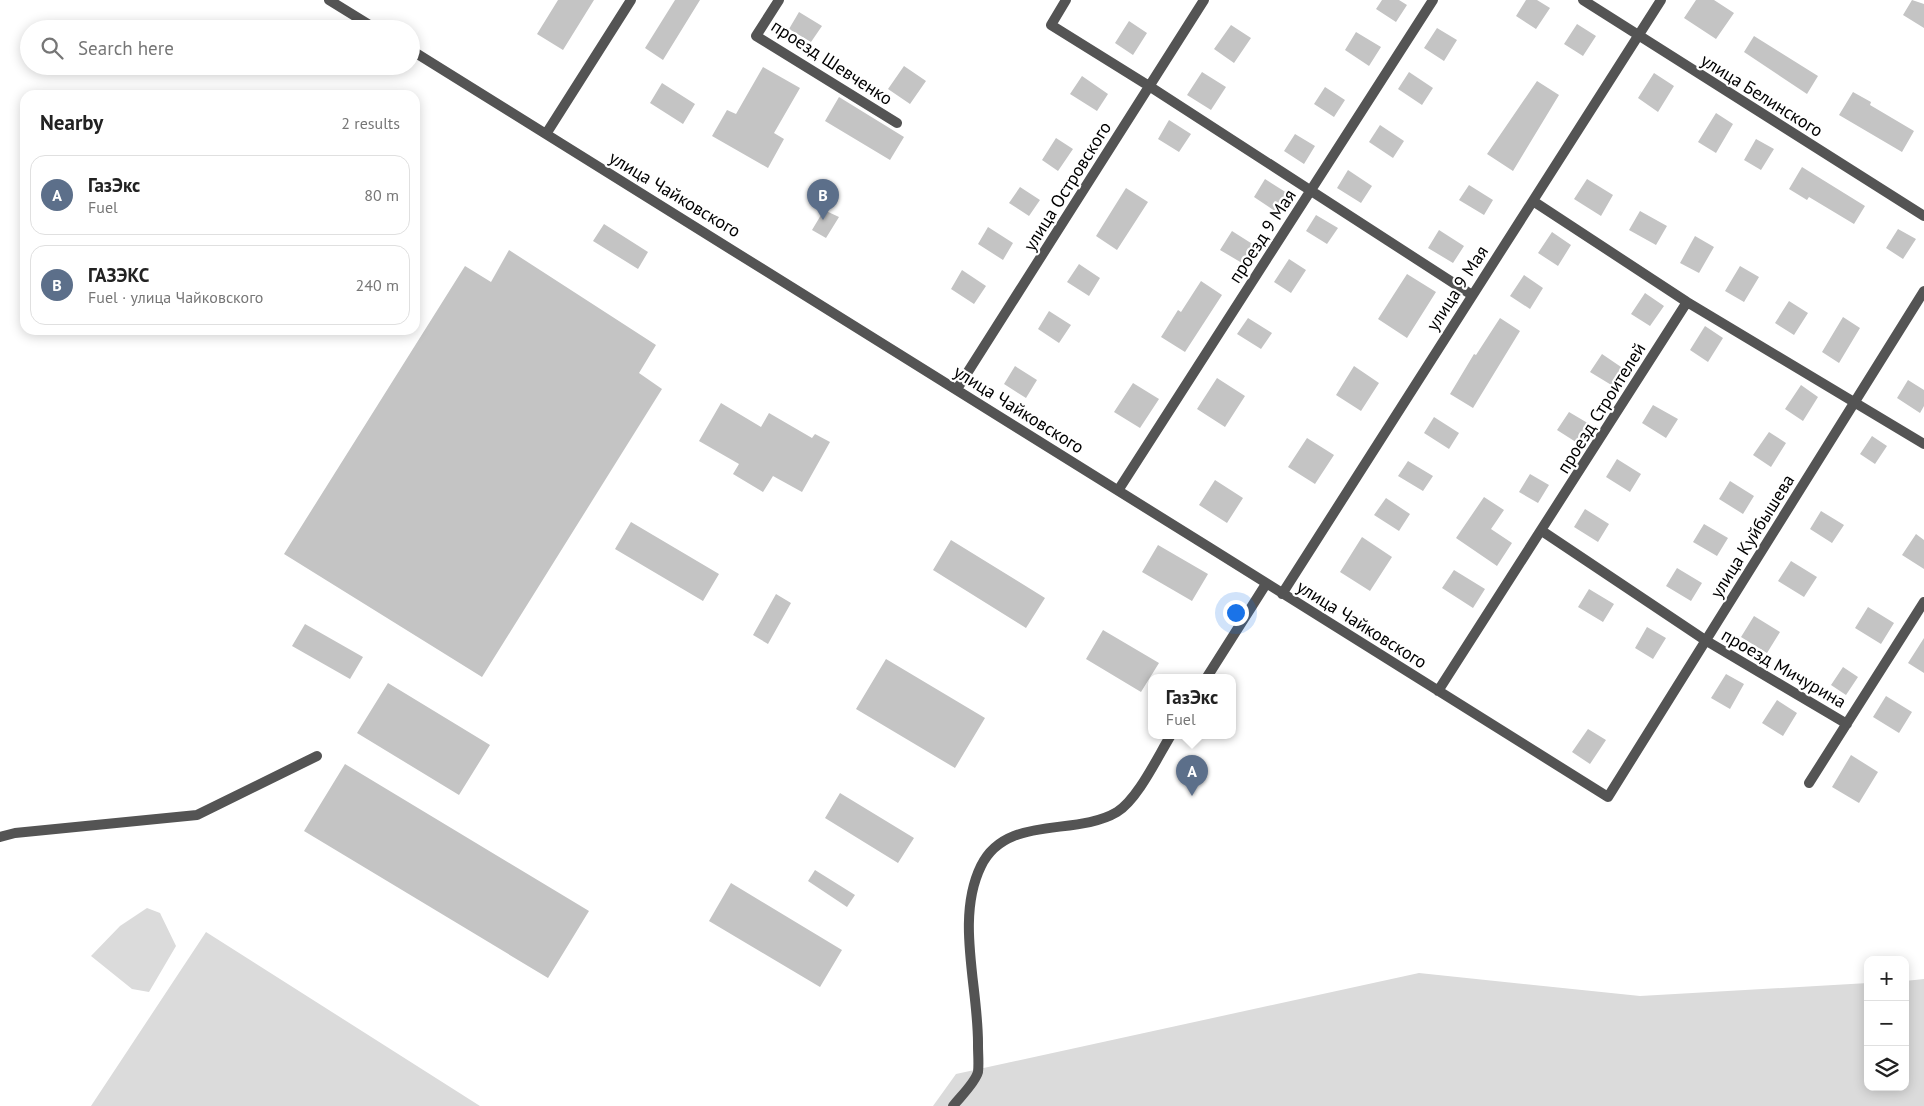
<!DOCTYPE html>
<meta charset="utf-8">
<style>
:root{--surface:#fff;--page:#f6f6f6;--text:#222;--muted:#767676;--line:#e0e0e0;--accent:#d93025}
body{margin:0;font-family:"PT Sans",sans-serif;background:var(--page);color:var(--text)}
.controls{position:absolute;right:15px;bottom:15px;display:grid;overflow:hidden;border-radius:10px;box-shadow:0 2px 12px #0003}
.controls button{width:45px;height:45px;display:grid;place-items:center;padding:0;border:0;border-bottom:1px solid var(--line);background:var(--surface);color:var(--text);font:25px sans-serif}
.you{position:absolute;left:1235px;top:612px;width:18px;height:18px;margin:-12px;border:4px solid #fff;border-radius:50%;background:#1a73e8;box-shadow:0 0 0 8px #1a73e833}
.badge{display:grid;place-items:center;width:32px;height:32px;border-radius:50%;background:var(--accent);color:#fff;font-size:16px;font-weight:700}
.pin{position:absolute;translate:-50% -41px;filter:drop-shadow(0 1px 2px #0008)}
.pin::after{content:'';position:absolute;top:26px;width:18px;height:15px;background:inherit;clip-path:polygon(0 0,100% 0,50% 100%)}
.popup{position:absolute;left:1148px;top:674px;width:88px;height:65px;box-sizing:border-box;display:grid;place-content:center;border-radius:10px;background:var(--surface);filter:drop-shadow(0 1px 4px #0005);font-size:16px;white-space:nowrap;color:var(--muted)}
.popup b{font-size:19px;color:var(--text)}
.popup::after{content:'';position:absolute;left:50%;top:100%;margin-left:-10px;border:10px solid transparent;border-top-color:var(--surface)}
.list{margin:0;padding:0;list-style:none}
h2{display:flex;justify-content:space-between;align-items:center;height:65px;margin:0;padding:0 20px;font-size:21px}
h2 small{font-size:16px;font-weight:400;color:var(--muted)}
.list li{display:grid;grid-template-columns:32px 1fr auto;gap:15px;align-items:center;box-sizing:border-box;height:80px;margin:0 10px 10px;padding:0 10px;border:1px solid var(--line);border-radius:15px}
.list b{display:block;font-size:19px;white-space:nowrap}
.list p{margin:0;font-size:16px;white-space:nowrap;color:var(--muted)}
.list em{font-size:16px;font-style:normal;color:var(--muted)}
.icon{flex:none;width:28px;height:28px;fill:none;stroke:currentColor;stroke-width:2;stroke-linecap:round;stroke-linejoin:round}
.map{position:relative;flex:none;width:1924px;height:1106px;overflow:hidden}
.search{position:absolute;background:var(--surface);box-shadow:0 2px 12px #0003;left:20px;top:20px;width:400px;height:55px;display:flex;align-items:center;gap:12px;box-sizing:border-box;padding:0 18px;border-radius:28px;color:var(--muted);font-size:19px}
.panel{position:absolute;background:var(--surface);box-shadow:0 2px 12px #0003;left:20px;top:90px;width:400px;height:245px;border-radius:15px}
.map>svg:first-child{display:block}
.green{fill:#dbdbdb}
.building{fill:#c4c4c4}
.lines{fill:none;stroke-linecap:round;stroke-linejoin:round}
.street{stroke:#545454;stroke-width:10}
.labels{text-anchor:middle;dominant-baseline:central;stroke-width:4.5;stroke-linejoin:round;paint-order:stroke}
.street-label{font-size:18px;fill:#000;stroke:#fff}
</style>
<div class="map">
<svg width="1924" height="1106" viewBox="0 0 1924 1106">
<rect width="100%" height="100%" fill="#fff"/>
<path class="green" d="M147,908L160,913L176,946L149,992L132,989L91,956L120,926Z
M206,932L480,1106H91Z
M1419,973L1640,996L1868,983V1087H1905V981L1924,979V1106H933L956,1074Z"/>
<path class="building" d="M558,0H594L563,50L537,34Z
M675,0H700L663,60L645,48Z
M1382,0H1399L1407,5L1396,22L1376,9Z
M1526,0H1537L1550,8L1536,29L1516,16Z
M1696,0H1714L1734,13L1716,39L1684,18Z
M1912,0L1924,4V28L1903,15Z
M799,12L822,26L811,42L789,29Z
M1129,21L1147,33L1133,55L1115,43Z
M1577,24L1596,36L1583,56L1564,44Z
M1231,25L1251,38L1234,63L1214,49Z
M1437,28L1457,40L1444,61L1424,48Z
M1356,32L1381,47L1369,66L1345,50Z
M1754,36L1818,76L1807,94L1744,52Z
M904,66L926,81L910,104L888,89Z
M763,67L800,88L774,133L784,139L768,168L712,136L727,110L736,114Z
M1202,72L1226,87L1211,110L1187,95Z
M1409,72L1433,88L1422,105L1398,89Z
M1654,73L1674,86L1658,112L1638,98Z
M1082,76L1108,94L1097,111L1070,94Z
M1537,81L1559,95L1513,171L1487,154Z
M662,83L695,104L683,124L650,103Z
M1325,87L1345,100L1334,117L1314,104Z
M1853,92L1871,102L1870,105L1914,131L1902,152L1839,115Z
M839,97L904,137L890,160L825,121Z
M1716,113L1733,124L1716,153L1698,142Z
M1169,120L1191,134L1179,152L1158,139Z
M1380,125L1404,141L1393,158L1369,142Z
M1295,134L1315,146L1304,164L1284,151Z
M1056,138L1073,149L1058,171L1042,160Z
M1756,139L1774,149L1761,170L1744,160Z
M1802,167L1865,206L1854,224L1809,197L1807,200L1789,189Z
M1348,170L1372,186L1361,203L1337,188Z
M1265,179L1287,193L1275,211L1254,197Z
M1587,179L1613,195L1601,216L1574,199Z
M1469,185L1493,200L1484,215L1459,200Z
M1020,187L1040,200L1029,216L1009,203Z
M1126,188L1148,202L1117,250L1096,236Z
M824,210L839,217L826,238L812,230Z
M1640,211L1667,226L1656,245L1629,230Z
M1316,215L1338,228L1327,244L1306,231Z
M604,224L648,252L638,269L593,241Z
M988,227L1013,243L1003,260L978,244Z
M1898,229L1916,239L1903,259L1886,248Z
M1439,230L1464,246L1453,263L1428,248Z
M1232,231L1254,245L1242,263L1220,250Z
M1552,232L1571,245L1558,266L1538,253Z
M1695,236L1714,247L1699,273L1680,263Z
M509,250L656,345L639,373L662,389L482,677L284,554L465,266L491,282Z
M1289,259L1306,270L1291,293L1274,282Z
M1079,264L1100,278L1089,296L1067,282Z
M1740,266L1759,277L1744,302L1725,291Z
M962,270L986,286L974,304L951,289Z
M1407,274L1436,292L1407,338L1378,319Z
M1524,275L1543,288L1530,309L1510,296Z
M1201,281L1222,295L1185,352L1161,337L1178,310L1181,312Z
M1645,293L1664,306L1650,326L1631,314Z
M1789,301L1808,313L1794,335L1775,323Z
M1049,311L1071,325L1059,343L1038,329Z
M1843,317L1860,328L1839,363L1822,352Z
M1248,318L1272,333L1261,349L1237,334Z
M1500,318L1520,331L1473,408L1450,394L1474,354L1476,355Z
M1705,326L1723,338L1708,362L1690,350Z
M1602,354L1624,369L1613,386L1590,372Z
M1015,366L1037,380L1026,398L1004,384Z
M1354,366L1379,383L1361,411L1336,395Z
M1217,378L1245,396L1225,427L1197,409Z
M1908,380L1924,390V406L1920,413L1897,398Z
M1133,383L1159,399L1140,428L1114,412Z
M1801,385L1818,397L1803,421L1785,409Z
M721,403L761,427L769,413L812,438L815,434L830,442L802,492L773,476L763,492L733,474L739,464L699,441Z
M1653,405L1678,419L1666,438L1642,423Z
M1569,412L1591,425L1579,444L1557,430Z
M1434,417L1459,433L1449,449L1424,433Z
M1769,432L1786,443L1771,467L1753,455Z
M1872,436L1887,446L1875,464L1860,454Z
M1307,438L1334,455L1315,484L1288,467Z
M1617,459L1641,474L1630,492L1606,477Z
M1408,461L1433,476L1423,491L1398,476Z
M1530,474L1549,485L1538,503L1519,492Z
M1215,480L1243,498L1227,523L1199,505Z
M1730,481L1754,496L1743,514L1719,499Z
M1484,497L1504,510L1491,529L1512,543L1497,566L1456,538Z
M1386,498L1410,514L1399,531L1374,515Z
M1585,509L1609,524L1598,542L1574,527Z
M1821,511L1844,525L1832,543L1810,529Z
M631,522L719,574L703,601L615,549Z
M1704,524L1728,538L1717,556L1693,542Z
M1916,534L1924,540V569L1902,555Z
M1362,537L1392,557L1370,591L1340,572Z
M951,540L1045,598L1026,628L933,570Z
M1158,545L1208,574L1192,601L1142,572Z
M1791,561L1817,577L1804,597L1778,581Z
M1677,568L1702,583L1691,601L1666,586Z
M1454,570L1485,589L1473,608L1442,588Z
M1589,589L1614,604L1603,622L1578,607Z
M776,594L791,603L768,644L753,635Z
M1868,607L1894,623L1881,644L1855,628Z
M1754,616L1780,632L1767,653L1741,637Z
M305,624L363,657L350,679L292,646Z
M1647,627L1666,638L1653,659L1635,648Z
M1103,630L1159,663L1141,692L1086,659Z
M1924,638V673L1908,663Z
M886,659L985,718L955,768L856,709Z
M1843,667L1858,677L1846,695L1831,685Z
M1726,674L1744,684L1730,709L1711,698Z
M388,683L490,745L459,795L357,733Z
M1886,696L1912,712L1899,733L1873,717Z
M1777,700L1797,713L1783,736L1762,723Z
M1588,729L1606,740L1590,764L1572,752Z
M1851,755L1878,772L1859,803L1832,787Z
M345,764L589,911L548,978L304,831Z
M840,793L914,838L898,863L825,818Z
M815,870L855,895L847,907L808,881Z
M731,883L842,950L820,987L709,921Z"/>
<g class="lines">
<path class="street" d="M329,0L376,29
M779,0L756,36L897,123
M1066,0L1051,25L1149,86L1472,295
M1583,0L1924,216
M411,50C812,297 1209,548 1608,797L1924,291
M546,134L631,0
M1533,201L1687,302L1924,444
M957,389L1204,0
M1119,489L1433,0
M1542,531L1705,640L1847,724
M1282,594L1661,0
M1207,677L1266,584
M1438,691L1687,302
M1809,783L1924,602
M0,837L15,833L197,815L317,756
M953,1106C960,1097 975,1083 978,1072C979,1064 978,1054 978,1046C979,989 955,919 981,866C1006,814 1075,837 1117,812C1138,799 1158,756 1171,735"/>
</g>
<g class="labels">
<g class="street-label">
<text transform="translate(832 62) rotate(33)">проезд Шевченко</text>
<text transform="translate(1762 95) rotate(32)">улица Белинского</text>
<text transform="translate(1067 186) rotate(-58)">улица Островского</text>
<text transform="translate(675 194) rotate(31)">улица Чайковского</text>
<text transform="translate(1262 236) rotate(-57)">проезд 9 Мая</text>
<text transform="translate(1457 288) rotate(-57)">улица 9 Мая</text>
<text transform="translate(1601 408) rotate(-58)">проезд Строителей</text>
<text transform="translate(1019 409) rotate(32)">улица Чайковского</text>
<text transform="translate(1752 536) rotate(-58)">улица Куйбышева</text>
<text transform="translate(1362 624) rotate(32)">улица Чайковского</text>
<text transform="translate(1784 668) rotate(30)">проезд Мичурина</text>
</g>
</g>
</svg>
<div class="controls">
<button>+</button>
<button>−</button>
<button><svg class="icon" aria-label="layers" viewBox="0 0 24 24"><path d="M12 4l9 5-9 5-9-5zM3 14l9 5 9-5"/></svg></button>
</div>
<div class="you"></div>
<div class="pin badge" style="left:1192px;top:796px;background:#5c6f8a">A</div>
<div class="popup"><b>ГазЭкс</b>Fuel</div>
<div class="pin badge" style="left:823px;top:220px;background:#5c6f8a">B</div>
<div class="search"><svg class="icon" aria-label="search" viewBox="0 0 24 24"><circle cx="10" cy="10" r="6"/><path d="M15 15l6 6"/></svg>Search here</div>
<section class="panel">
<h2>Nearby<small>2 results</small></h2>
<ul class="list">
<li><span class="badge" style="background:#5c6f8a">A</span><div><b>ГазЭкс</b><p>Fuel</p></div><em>80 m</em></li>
<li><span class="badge" style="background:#5c6f8a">B</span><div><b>ГАЗЭКС</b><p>Fuel · улица Чайковского</p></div><em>240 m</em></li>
</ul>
</section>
</div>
